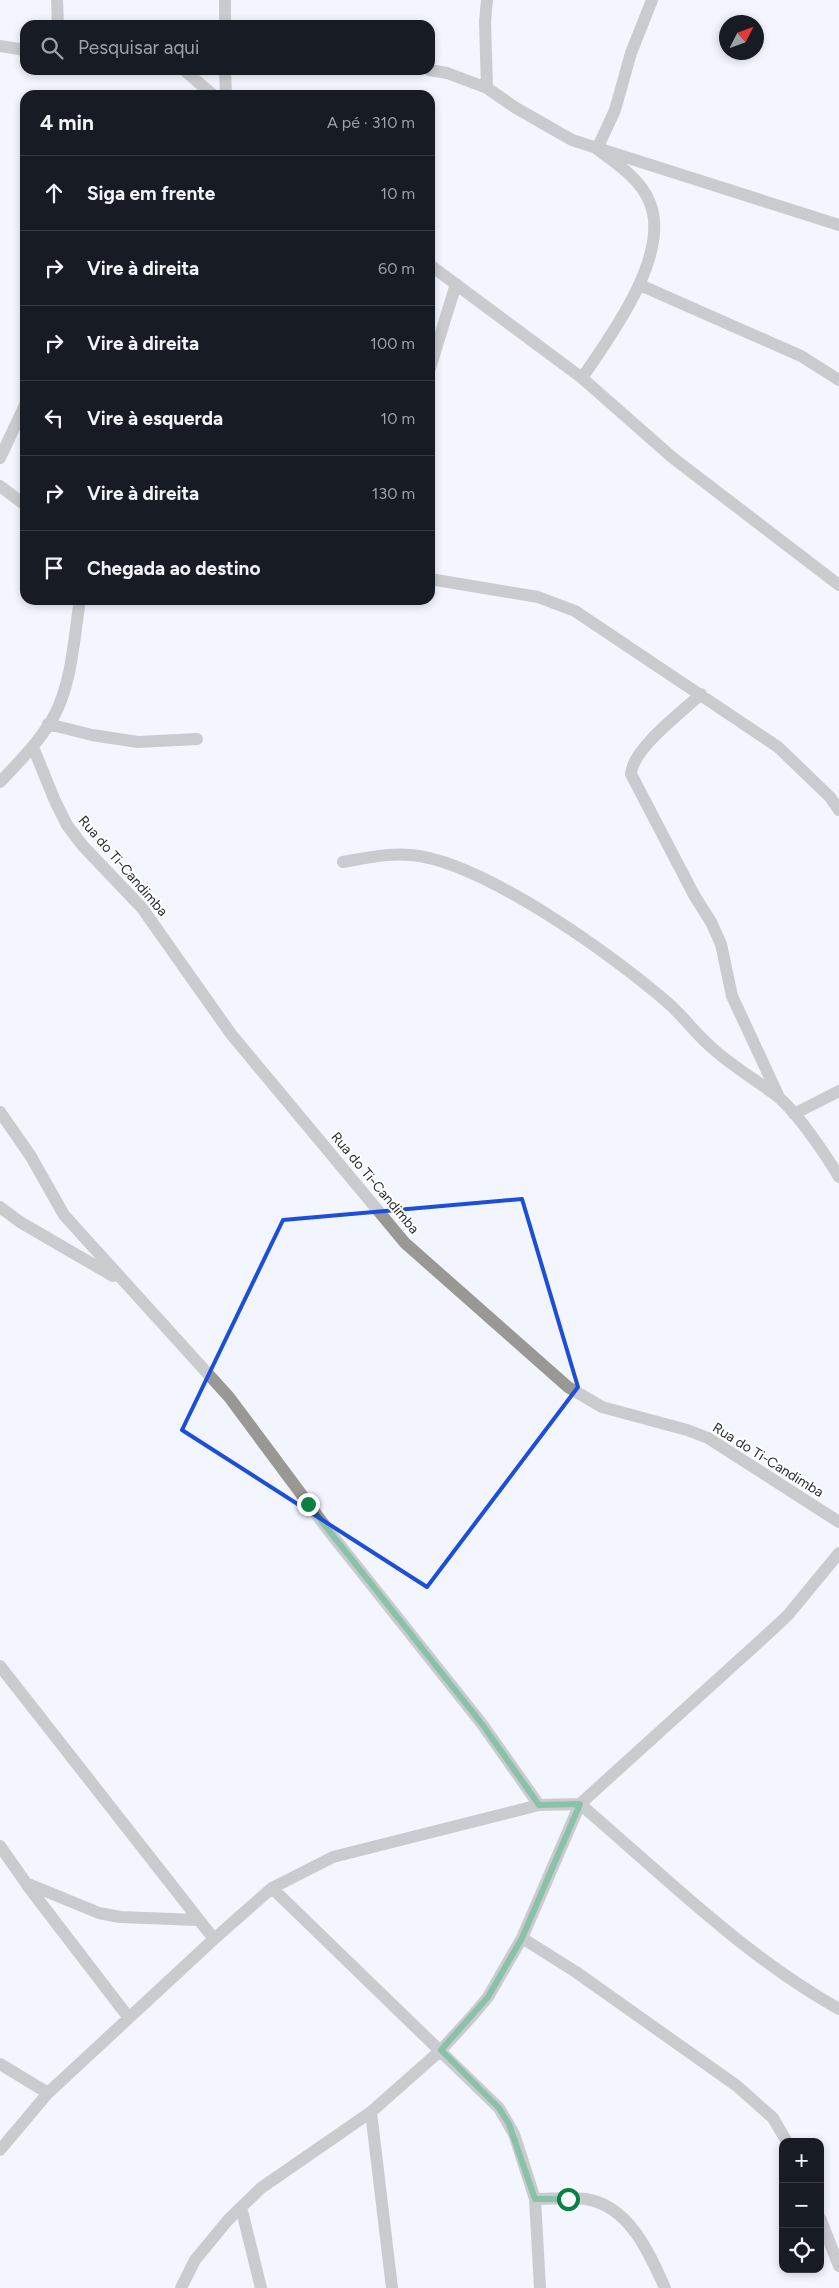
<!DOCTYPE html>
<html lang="pt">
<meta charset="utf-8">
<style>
:root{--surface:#171b24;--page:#20242c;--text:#f1f3f6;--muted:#9ea1a6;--line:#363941}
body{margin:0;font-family:Figtree,sans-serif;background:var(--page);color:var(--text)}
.controls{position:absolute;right:15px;bottom:15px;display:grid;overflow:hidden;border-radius:10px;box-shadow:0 2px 8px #0003}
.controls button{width:45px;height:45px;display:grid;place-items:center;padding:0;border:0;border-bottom:1px solid var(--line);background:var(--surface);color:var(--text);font:25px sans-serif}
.compass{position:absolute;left:719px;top:15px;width:45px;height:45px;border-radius:50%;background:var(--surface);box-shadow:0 2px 8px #0003;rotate:48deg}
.stop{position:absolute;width:15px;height:15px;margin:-11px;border:4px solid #0b8043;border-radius:50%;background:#fff}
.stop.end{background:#0b8043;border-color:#fff;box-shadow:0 1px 5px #0008}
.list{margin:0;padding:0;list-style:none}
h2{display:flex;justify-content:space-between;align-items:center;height:65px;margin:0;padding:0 20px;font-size:21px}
h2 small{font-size:16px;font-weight:400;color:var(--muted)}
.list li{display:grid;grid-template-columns:32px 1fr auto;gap:15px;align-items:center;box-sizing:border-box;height:75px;padding:0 20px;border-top:1px solid var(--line)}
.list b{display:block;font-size:19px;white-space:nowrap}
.list em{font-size:16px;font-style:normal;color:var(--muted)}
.icon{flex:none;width:28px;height:28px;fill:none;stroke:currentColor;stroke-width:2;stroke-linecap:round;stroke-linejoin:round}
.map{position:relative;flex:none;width:839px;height:2288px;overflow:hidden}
.search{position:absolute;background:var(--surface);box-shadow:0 2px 8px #0003;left:20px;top:20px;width:415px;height:55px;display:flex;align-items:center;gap:12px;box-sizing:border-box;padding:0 18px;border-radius:15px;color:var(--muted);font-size:19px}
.panel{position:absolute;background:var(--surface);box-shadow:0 2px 8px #0003;left:20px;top:90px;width:415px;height:515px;border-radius:15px}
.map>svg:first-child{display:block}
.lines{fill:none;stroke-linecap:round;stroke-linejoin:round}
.street{stroke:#9a9894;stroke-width:12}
.route{stroke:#0b8043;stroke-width:6}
.marked{fill:none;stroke:#1d4ed8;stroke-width:4;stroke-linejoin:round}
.labels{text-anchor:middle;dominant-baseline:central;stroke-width:4;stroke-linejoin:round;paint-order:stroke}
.street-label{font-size:14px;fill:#2a2b30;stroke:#fff}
</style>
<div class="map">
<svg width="839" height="2288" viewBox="0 0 839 2288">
<rect width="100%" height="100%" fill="#f3f5fe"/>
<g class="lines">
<path class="street" d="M57,0L58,25
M487,0L485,21L487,88
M225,25V0
M0,46L25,50
M184,70L213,95
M225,70L226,95
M429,70L447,73L487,88L516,108L572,140L839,225
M430,265L582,378L673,458L839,585
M640,285L801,356L839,380
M430,368L456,284
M582,378C610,337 671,255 650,203C641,179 616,163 597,149L615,110L631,53L652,0
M0,458L25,405
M0,486L25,505
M430,579L538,597L575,611L778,747L830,797L839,810
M701,694C681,713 633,748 631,774L694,895L711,922L721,944L732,996L778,1095
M48,724L92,735L138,742L197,739
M33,747L55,801L67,825L83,846L142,908L231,1034L405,1243L568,1387L602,1407L687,1430L708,1438L839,1522
M0,782C20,761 40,741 54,716C72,683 74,637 80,600
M343,862C366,858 388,853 411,855C482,861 613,955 668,1003C683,1016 695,1033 710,1046C730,1065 755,1079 777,1096C797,1112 826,1155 839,1177
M0,1112L30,1155L64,1215L229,1397L328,1530L482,1724L539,1805L580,1804C662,1874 744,1956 839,2009
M794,1114L839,1091
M0,1207L20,1222L113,1276
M0,1666L214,1939
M0,1846L26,1883L99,1913L120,1917L197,1920
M27,1885L129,2018
M272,1888L499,2108L514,2134L535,2199L540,2288
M522,1938L576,1972L737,2086L773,2118L787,2142
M0,2064L48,2093
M371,2112L392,2288
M0,2150L48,2093L214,1939L272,1888L333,1857L539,1805
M535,2199C551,2199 569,2197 586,2199C629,2206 649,2252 665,2288
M241,2207L261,2288
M820,2218L839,2266
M181,2288L195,2260L228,2220L261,2188L371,2112L441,2050L473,2015L488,1997L522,1938L580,1804L771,1631L788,1615L839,1553"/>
</g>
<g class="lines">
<path class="route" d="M308,1504L482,1724L539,1805L580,1804L522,1938L488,1997L441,2050L499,2108L509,2124L535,2199H568"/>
</g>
<path d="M0 0H839V2288H0ZM522,1199L578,1387L427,1587L182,1430L283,1220Z" fill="#f3f5fe" fill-opacity=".55" fill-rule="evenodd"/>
<path class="marked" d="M522,1199L578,1387L427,1587L182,1430L283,1220Z"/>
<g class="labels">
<g class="street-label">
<text transform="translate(123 866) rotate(49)">Rua do Ti-Candimba</text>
<text transform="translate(375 1183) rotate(50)">Rua do Ti-Candimba</text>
<text transform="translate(768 1460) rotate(32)">Rua do Ti-Candimba</text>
</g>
</g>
</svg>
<div class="controls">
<button>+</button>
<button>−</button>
<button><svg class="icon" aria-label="locate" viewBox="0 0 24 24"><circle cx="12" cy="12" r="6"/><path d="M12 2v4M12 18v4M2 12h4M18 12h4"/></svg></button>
</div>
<svg class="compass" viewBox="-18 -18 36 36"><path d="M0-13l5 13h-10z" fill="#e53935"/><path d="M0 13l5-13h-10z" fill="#9ea1a6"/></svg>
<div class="stop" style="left:568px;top:2199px"></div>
<div class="stop end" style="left:308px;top:1504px"></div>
<div class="search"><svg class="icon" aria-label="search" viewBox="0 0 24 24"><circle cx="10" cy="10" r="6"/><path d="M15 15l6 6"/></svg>Pesquisar aqui</div>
<section class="panel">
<h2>4 min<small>A pé · 310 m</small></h2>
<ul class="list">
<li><svg class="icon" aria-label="ahead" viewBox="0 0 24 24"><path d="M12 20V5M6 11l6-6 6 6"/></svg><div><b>Siga em frente</b></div><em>10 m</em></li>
<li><svg class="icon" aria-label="right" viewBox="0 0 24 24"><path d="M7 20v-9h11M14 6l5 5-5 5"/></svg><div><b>Vire à direita</b></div><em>60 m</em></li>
<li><svg class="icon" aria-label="right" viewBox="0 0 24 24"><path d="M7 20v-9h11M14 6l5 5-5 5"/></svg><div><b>Vire à direita</b></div><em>100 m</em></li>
<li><svg class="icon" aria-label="left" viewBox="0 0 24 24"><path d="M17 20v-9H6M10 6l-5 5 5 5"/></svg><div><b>Vire à esquerda</b></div><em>10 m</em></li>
<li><svg class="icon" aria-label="right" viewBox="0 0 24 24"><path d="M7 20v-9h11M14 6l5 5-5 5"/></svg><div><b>Vire à direita</b></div><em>130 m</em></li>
<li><svg class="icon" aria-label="arrive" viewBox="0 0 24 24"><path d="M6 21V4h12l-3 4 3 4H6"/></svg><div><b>Chegada ao destino</b></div></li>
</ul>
</section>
</div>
